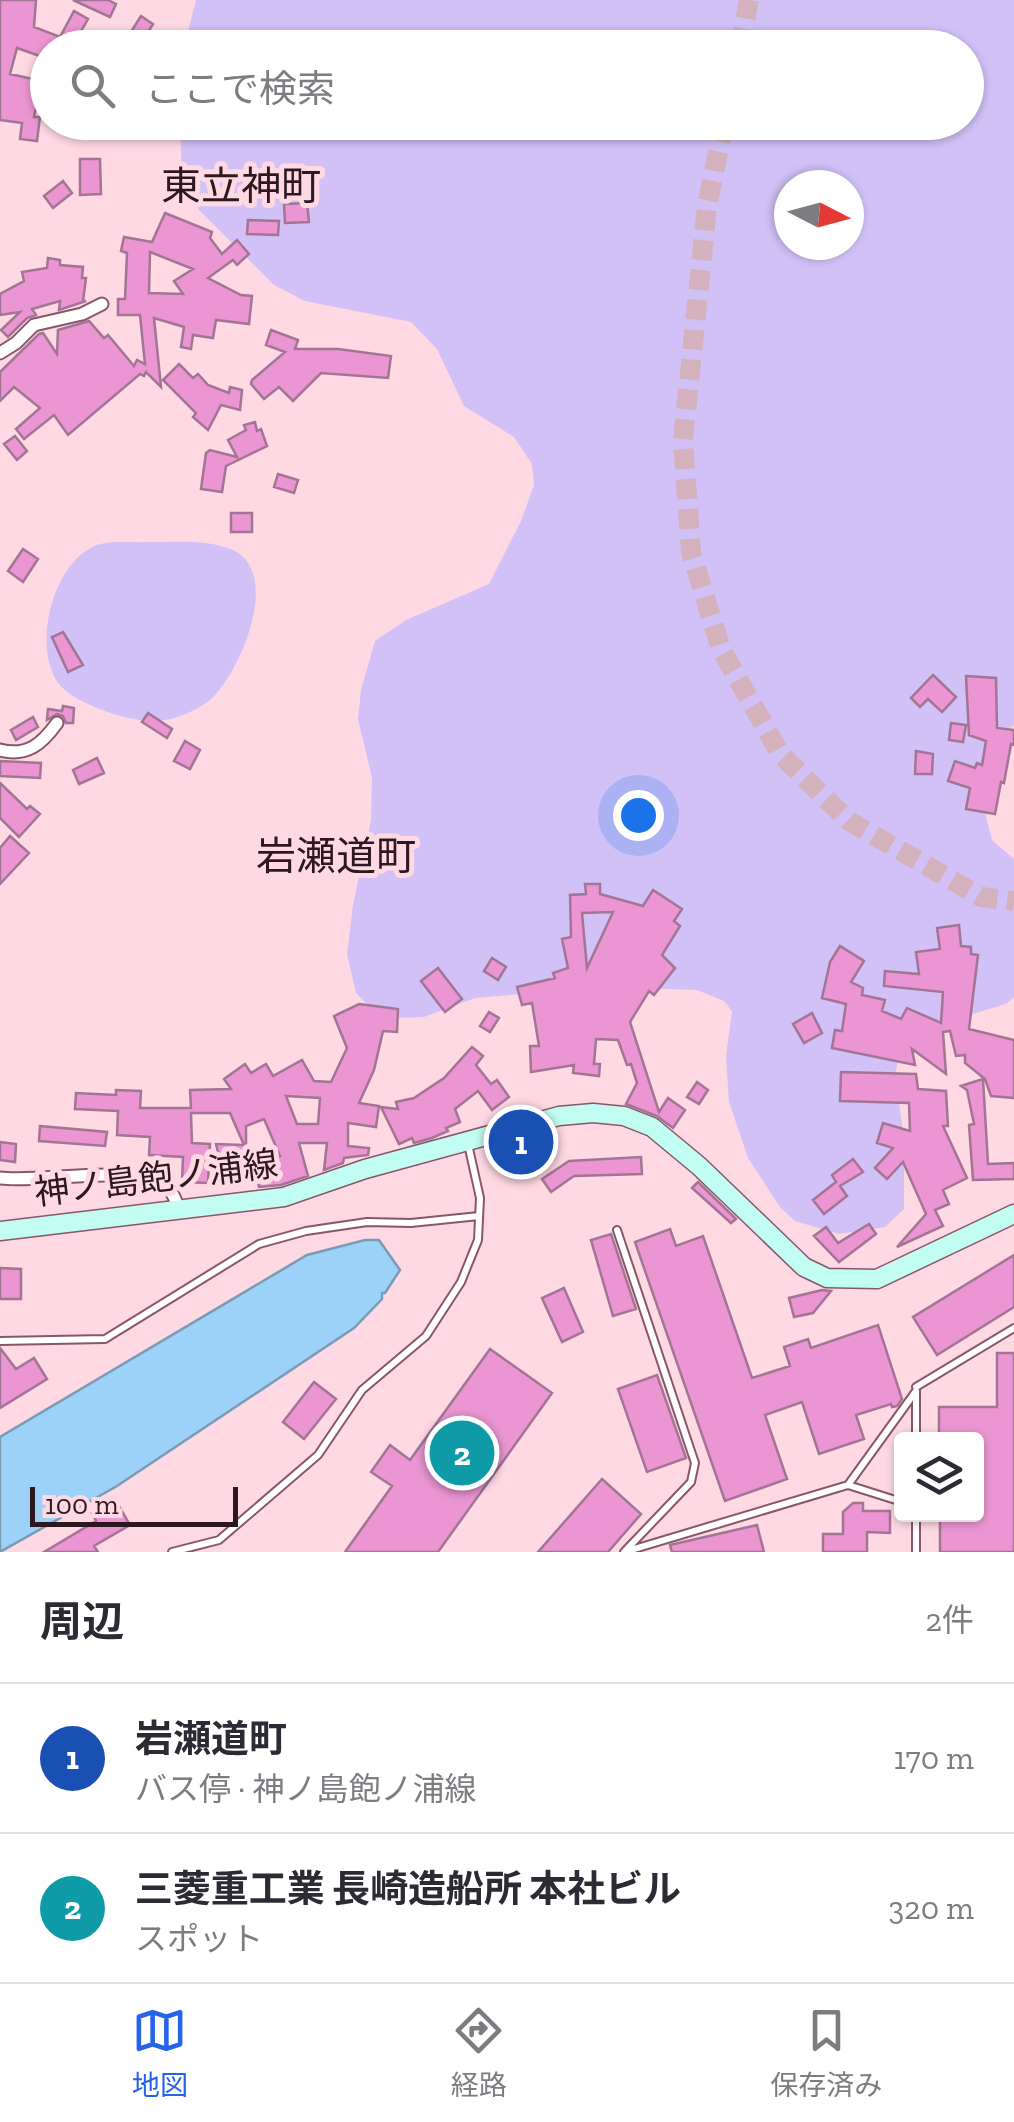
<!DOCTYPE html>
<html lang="ja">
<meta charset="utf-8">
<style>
:root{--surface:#fff;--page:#f7f7f7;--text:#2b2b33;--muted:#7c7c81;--line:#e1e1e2;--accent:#2563eb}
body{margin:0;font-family:"Zilla Slab","Noto Sans JP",serif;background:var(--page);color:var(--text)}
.controls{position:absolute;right:30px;bottom:30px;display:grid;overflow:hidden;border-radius:10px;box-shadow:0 2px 8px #0004}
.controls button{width:90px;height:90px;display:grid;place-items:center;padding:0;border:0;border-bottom:2px solid var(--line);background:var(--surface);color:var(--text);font:50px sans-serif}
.compass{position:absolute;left:774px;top:170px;width:90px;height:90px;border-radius:50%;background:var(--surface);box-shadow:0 2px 8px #0004;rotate:96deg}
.scale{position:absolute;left:30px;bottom:25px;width:208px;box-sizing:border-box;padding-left:10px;border:5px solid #2d181f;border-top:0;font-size:28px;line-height:35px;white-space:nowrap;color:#2d181f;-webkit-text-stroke:8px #fed9e4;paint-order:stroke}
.you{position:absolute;left:638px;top:815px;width:35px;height:35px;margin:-25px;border:8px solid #fff;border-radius:50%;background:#1a73e8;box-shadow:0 0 0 15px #1a73e833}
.badge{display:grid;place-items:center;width:65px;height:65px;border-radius:50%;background:var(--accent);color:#fff;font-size:32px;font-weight:700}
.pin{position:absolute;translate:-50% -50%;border:5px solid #fff;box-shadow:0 2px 10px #0006}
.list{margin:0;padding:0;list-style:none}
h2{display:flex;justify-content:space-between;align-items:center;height:130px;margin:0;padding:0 40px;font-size:42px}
h2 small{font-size:32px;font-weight:400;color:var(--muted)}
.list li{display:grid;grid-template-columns:65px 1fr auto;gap:30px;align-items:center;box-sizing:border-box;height:150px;padding:0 40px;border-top:2px solid var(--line)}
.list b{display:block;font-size:38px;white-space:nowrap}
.list p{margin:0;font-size:32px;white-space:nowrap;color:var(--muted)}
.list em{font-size:32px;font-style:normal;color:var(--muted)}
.icon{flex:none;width:55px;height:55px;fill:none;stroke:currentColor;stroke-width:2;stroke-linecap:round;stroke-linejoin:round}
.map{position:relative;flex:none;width:1014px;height:1552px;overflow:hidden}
.search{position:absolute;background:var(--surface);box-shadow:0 2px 8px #0004;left:30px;right:30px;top:30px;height:110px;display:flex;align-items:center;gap:25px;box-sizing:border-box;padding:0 35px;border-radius:55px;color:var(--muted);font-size:38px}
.sheet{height:430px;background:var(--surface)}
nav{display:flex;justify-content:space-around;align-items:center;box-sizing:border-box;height:140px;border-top:2px solid var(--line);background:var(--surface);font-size:28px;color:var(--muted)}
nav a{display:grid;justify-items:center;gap:5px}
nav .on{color:var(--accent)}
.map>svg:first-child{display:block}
.green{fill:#d1c1f7;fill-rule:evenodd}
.water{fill:#9cd2f7;stroke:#7b9ab6;stroke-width:2.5}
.building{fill:#eb96d2;stroke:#a27594;stroke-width:2.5;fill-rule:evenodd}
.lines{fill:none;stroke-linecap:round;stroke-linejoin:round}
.trunk-tunnel{stroke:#d4b2bd;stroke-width:20;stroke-dasharray:20 10;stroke-linecap:butt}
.service-casing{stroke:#895667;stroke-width:10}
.minor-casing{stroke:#895667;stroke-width:15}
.secondary-casing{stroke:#895667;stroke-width:21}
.service{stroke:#fff;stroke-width:6}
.minor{stroke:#fff;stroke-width:11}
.secondary{stroke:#c1fdf3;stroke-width:18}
.labels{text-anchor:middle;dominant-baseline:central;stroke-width:10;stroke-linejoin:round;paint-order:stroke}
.street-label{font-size:35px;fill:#2d181f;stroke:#fed9e4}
.quarter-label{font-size:40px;fill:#2d181f;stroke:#fed9e4}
</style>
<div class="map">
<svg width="1014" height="1552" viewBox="0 0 1014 1552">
<rect width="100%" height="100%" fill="#fed9e4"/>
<path class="green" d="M196,0H1014V725L990,744L980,793L992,840L1014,859V997L1006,1004L925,1028L902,1042L895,1075L904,1138V1209L885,1227L839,1234L795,1221L780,1207L748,1158L729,1102L726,1056L732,1011L724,1001L697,990L601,987L475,998L424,1017L394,1018L374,1011L356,993L347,954L353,905L371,820L372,778L358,719L361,690L375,641L406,620L489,584L521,521L534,485L532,464L514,437L464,406L437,349L411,322L305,301L274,285L199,210L182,183L180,123L966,122V48L184,47ZM789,185H849V245H789Z
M150,542C176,542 208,539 233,550C282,573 241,671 212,698C199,710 175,720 157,721C132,723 74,704 59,684C31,647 53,561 97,545C112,540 134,543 150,542Z"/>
<path class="water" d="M365,1240H379L400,1270L385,1293H382V1299L354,1328L117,1486L0,1552V1437L307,1255Z"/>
<path class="building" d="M0,0H36L34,27L60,37L74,11L88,19L75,42L86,48H48V59L17,48L10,74L42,81L34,117H40L37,141L20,139L22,123L0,120Z
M73,0H108L116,4L110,17Z
M141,16L153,24L141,43L129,35Z
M80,159H100L101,194L80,195Z
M63,181L72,193L53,208L44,196Z
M307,203L309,222L285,223L284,204Z
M165,213L212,232L210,238L222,254L237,240L249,254L237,265L233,260L208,278L241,295L252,296L249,324L216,320L213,338L193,335L191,349L181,347L184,327L154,318L161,387L146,372L144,376L140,374L68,435L54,415L24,439L16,429L40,408L14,387L0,401V372L39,334L43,333L57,354L58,330L89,321L104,338L108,335L134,366L137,360L145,364L140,315H118V299H125L127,253L121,251L124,237L152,242ZM150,252L193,269L174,281L183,294L149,293Z
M248,220L279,221L278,235L247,234Z
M48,258L60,260V265L83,267L82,278H86L83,301H86L59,310L60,301L32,309L36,315L27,318L8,337L1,330L20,312L0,315V294L24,281L22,272L47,268Z
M271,330L298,340L295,349H338L391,356L388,378L321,373L293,401L279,387L264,399L251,384L252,380L285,352L266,345Z
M179,364L193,378L198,374L208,385L229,393L230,387L242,390L240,410L221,405L208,430L193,417L196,413L163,380Z
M255,422L257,431L261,429L267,446L226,466L222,492L201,489L206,453L210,450L237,457L228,440L246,430L244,425Z
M15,436L27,451L17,460L4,444Z
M278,474L298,480L294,493L274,487Z
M231,513H252V532H231Z
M23,549L38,559L23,582L8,571Z
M63,632L83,665L68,672L52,637Z
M933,675L956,697L942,712L928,699L920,707L911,698Z
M966,676L996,678L997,728L1014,730V745L1011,744L1004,783L1001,782L995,814L966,809L970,788L948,781L955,761L975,768L977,763L982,765L986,741L969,735Z
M63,706L74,708L73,723H66L63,716L57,714L47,720L48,709L62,711Z
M148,713L172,729L167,738L142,722Z
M33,717L38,727L16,740L11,730Z
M951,723L966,725L963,742L949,740Z
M185,741L200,750L190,769L174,761Z
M916,751L933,754L932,774H915Z
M97,758L104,773L79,784L73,770Z
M0,761L41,763L40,778L0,776Z
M0,783L27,809L30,806L40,814L19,837L0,818Z
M10,836L29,853L0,884V848Z
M585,884H600V894L643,906L653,890L682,909L674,921L680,926L662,955L675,968L654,995L649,991L630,1022L659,1112L668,1098L685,1110L673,1128L657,1116L626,1104L637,1083L631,1064L627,1065L618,1040L596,1039L594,1064H600L599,1076L573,1073L574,1065L531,1072L530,1046H539L532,1003L522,1005L517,987L555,978L553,973L568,968L562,939L571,937L570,895L586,894ZM613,912L587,968L582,913Z
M959,925L961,946L971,947V954L978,955L969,1029L1014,1040V1098L991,1096L985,1079L965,1063V1055L956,1056L950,1031L943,1032L946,1074L912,1049L915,1065L832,1048L835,1030L842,1031L846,1004L822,998L830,962L840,946L864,961L851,982L863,988L862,995L885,1000L882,1011L901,1019L907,1008L941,1023L943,992L884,986L885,971L919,974L916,952L940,949L937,928Z
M492,958L506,967L498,980L484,971Z
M438,968L462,999L445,1012L421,981Z
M359,1004L398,1009L397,1032L383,1031L374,1070L359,1103L379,1106L376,1127L348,1123V1146L369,1148L368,1155L344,1158L343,1163L324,1170L327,1143H299L308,1176L281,1185L259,1187L258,1183L277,1179L271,1159L280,1156L264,1119L246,1126V1160H220L216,1144L244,1145L230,1113H191L192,1143L210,1144L208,1183L182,1182L183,1157L149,1155L150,1137L117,1135L118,1111L75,1109L76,1093L116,1095V1090L141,1091L140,1108H191L190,1090L231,1089L224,1079L245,1064L251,1073L266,1064L273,1076L302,1060L314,1081L331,1082L347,1048L334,1016ZM286,1096L320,1098L318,1124H297Z
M489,1012L499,1018L490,1032L480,1026Z
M812,1013L822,1033L804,1043L793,1024Z
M472,1047L483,1056L476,1065L491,1084L497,1080L509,1097L492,1110L478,1091L455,1109L460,1122L446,1128L448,1131L432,1138L414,1143L412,1138L399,1144L381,1107L398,1109L396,1102L414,1098L444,1078Z
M841,1072L916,1074L918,1089L946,1091L948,1126H943L967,1178L943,1190L949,1204L935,1210L943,1226L897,1247L926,1214L903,1162L887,1179L875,1168L893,1148L877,1143L883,1123L910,1131L909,1103L840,1101Z
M983,1079L988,1164L1014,1163V1179L973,1180L969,1125L974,1124L967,1090L961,1086Z
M697,1082L708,1090L699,1104L687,1097Z
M40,1126L107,1132L105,1146L39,1141Z
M0,1142L16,1144L15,1162L0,1160Z
M641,1157L642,1174L574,1176L551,1192L542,1179L569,1161Z
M853,1159L863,1172L840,1186L847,1196L824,1214L813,1200L836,1182L832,1175Z
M698,1182L736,1219L731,1223L692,1188Z
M869,1224L876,1234L839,1262L814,1236L826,1227L838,1243Z
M670,1229L676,1246L703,1236L752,1378L790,1366L784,1347L808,1339L811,1348L878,1325L902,1399L897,1406L892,1407L891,1404L856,1415L864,1439L819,1454L802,1402L765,1415L787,1479L725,1501L635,1242Z
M611,1234L636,1309L613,1316L591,1240Z
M1014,1255V1307L937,1355L913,1317Z
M0,1268L21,1269V1299H0Z
M564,1288L583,1332L562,1342L542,1298Z
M822,1290L831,1291L813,1313L794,1317L789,1298Z
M0,1348L16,1369L34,1358L47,1379L0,1408Z
M490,1349L552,1393L438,1552H345L392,1486L371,1472L390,1445L410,1460Z
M997,1353H1014V1552H940V1514H976V1440H939V1407H997Z
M657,1375L686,1458L647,1472L618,1389Z
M314,1382L336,1399L304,1439L283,1422Z
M602,1479L641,1514L608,1552H538Z
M115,1499L130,1525L94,1546L98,1552H44L96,1521L92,1513Z
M853,1503H863V1511H890V1533L867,1532V1552H823V1534H843V1512Z
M757,1525L764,1552H672L670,1545Z"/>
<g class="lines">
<path class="trunk-tunnel" d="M740,48L749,0
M724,122L707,207L683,440L691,552L721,649L781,755L849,821L981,897L1014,901"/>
<defs>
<path id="service" d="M617,1230L695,1463L691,1482L625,1551
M0,1341L105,1339L259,1244L306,1231L367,1222L411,1223L479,1216
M916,1387L1014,1328
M848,1485L902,1502
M916,1514V1552
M172,1552L219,1540L318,1455L362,1390L426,1336L461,1282L478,1240L480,1198L468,1144
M624,1552L848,1485L916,1391V1440"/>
<path id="minor" d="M0,353L16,343L34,325L82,314L102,304
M0,750C27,757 42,744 57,723
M0,1178C43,1183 124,1164 163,1185C173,1190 176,1201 179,1211"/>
<path id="secondary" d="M0,1231L284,1197L365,1169L519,1127L559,1116L593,1113L624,1116L652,1127L699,1166L804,1267L827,1278L877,1279L1014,1214"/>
</defs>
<use href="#service" class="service-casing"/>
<use href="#minor" class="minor-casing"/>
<use href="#secondary" class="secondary-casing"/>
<use href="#service" class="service"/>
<use href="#minor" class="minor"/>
<use href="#secondary" class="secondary"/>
</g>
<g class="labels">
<g class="street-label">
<text transform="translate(156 1178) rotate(-7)">神ノ島飽ノ浦線</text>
</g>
<g class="quarter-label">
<text x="241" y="186">東立神町</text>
<text x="336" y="856">岩瀬道町</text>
</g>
</g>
</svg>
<div class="controls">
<button><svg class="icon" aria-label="layers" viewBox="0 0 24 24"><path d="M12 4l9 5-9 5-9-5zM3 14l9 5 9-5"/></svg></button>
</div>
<svg class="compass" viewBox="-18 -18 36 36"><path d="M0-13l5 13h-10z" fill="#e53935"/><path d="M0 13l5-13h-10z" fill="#7c7c81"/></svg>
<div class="scale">100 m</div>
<div class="you"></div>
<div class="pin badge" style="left:521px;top:1142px;background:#1a4fb4">1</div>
<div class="pin badge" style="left:462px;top:1453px;background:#0f9aa8">2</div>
<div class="search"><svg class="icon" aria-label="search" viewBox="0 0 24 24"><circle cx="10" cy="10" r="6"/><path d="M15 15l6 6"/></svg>ここで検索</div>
</div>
<section class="sheet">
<h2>周辺<small>2件</small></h2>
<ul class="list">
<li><span class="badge" style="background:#1a4fb4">1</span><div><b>岩瀬道町</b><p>バス停 · 神ノ島飽ノ浦線</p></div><em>170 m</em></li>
<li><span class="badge" style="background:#0f9aa8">2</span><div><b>三菱重工業 長崎造船所 本社ビル</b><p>スポット</p></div><em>320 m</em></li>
</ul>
</section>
<nav>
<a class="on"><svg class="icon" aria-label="map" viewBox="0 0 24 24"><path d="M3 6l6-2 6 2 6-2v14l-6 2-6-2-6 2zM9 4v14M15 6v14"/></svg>地図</a>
<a><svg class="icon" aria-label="directions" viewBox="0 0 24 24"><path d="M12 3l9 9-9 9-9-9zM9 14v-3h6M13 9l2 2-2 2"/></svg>経路</a>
<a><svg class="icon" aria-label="saved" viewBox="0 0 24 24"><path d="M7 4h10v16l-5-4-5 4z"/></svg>保存済み</a>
</nav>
